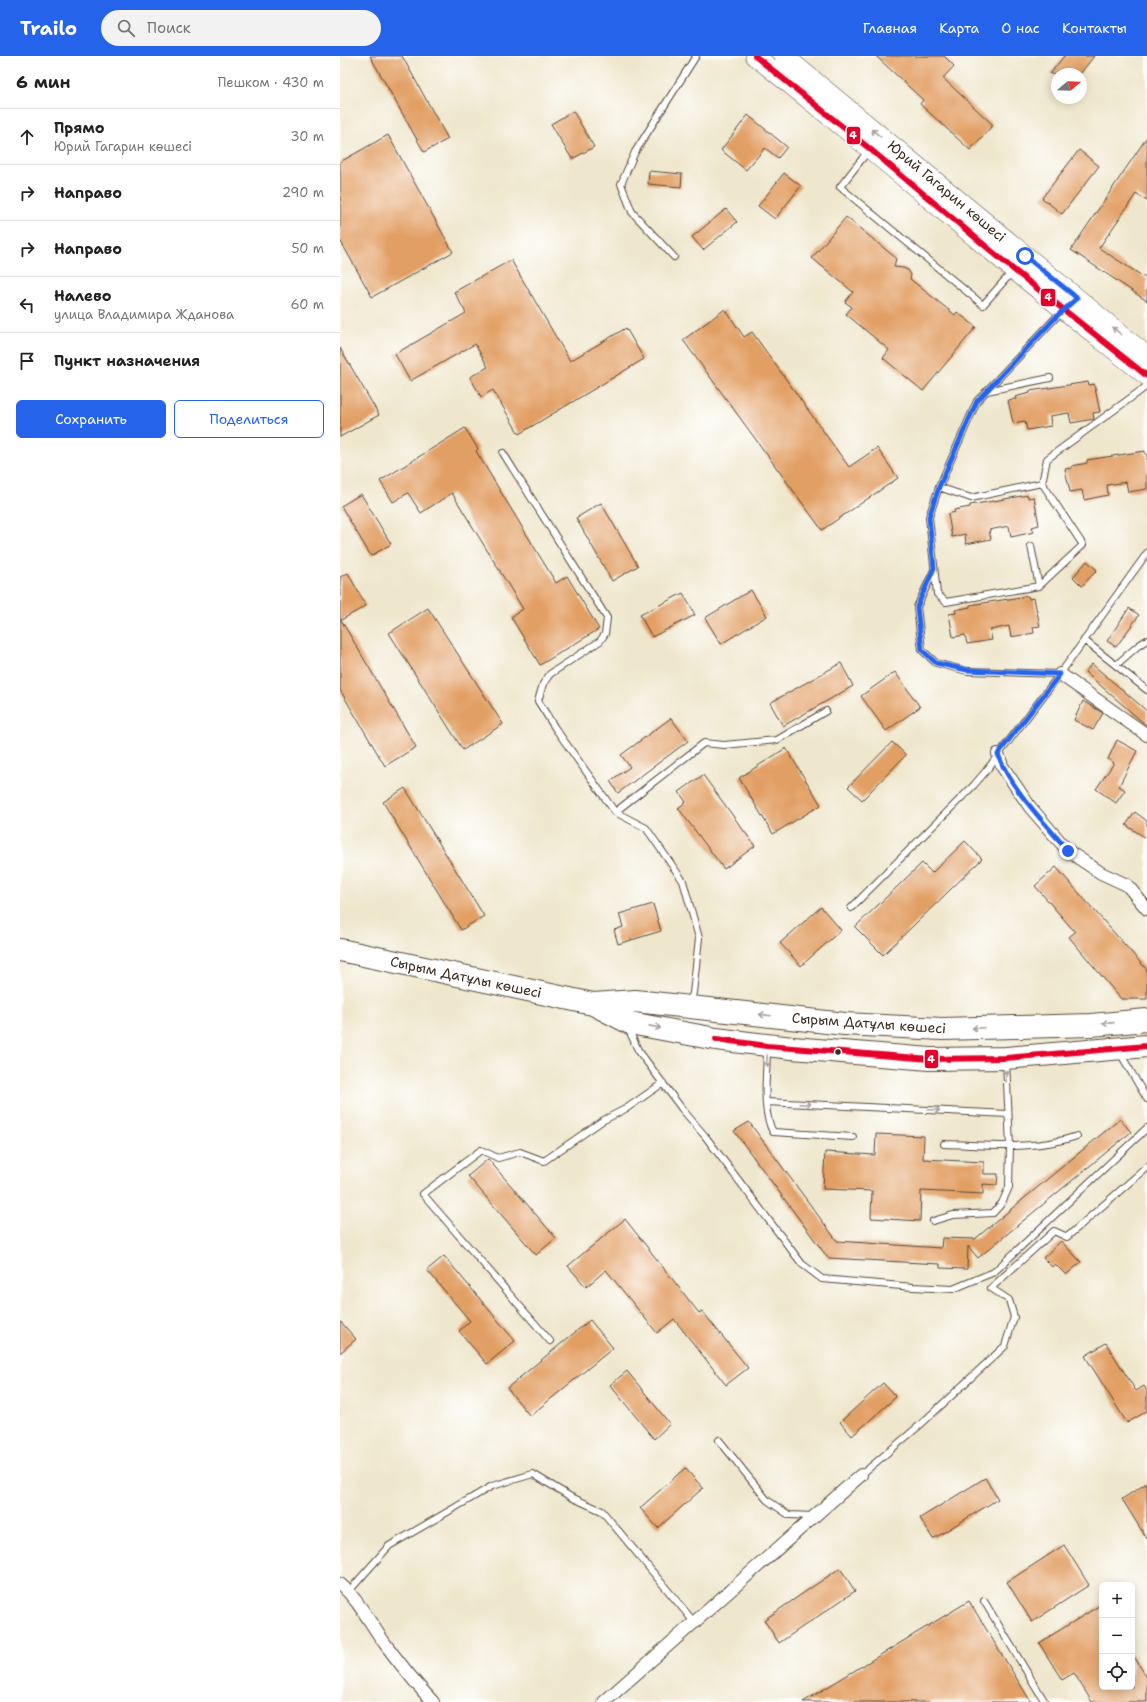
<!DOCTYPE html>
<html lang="ru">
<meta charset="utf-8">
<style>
:root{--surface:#fff;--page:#f2f2f2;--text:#222;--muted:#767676;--line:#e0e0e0;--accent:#2563eb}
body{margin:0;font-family:"Shantell Sans",sans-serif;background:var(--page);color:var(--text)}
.controls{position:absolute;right:12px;bottom:12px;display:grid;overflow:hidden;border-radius:6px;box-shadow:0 2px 10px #0003}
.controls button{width:36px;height:36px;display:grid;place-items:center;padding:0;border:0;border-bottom:1px solid var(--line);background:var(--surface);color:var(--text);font:20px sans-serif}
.compass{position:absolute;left:711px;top:12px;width:36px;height:36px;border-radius:50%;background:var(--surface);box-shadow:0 2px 10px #0003;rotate:71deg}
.stop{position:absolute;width:12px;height:12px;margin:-9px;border:3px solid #2563eb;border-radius:50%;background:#fff}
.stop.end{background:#2563eb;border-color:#fff;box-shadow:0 1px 4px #0008}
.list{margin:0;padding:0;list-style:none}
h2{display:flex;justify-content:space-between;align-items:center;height:52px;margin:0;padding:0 16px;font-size:17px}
h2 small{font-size:13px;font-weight:400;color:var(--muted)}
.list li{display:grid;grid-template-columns:26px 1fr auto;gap:12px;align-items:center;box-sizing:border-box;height:56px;padding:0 16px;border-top:1px solid var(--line)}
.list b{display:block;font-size:15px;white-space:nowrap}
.list p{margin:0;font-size:13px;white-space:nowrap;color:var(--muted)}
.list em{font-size:13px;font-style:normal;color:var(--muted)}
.actions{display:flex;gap:8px;padding:12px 16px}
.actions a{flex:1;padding:9px 0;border:1px solid var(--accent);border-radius:6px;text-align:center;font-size:14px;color:var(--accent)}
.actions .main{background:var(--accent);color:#fff}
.icon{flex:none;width:22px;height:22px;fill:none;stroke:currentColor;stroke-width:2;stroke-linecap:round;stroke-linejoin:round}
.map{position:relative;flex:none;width:807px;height:1646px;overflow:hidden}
header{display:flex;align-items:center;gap:24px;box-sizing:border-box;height:56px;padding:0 20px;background:var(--accent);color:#fff}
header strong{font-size:19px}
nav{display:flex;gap:22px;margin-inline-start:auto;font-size:14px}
.search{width:280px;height:36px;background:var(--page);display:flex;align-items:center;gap:10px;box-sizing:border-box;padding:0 14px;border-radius:22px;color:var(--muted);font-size:15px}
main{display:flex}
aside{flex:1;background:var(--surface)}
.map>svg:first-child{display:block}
.building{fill:#e29f64}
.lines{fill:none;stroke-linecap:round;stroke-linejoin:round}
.lane-casing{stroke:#564638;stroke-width:8}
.street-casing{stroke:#564638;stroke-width:14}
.primary-casing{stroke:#564638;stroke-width:20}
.highway-casing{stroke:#564638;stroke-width:24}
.lane{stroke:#fff;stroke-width:6}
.street{stroke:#fff;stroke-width:12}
.primary{stroke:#fff;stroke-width:19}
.highway{stroke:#fff;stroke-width:22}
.bus-1-casing{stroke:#fff;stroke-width:9}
.bus-1{stroke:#e4002b;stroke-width:6}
.oneway{stroke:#a79f9a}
.route{stroke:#2563eb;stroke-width:5}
.bus-dot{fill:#3b2a1e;stroke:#fff;stroke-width:1.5}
.labels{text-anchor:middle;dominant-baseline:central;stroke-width:3;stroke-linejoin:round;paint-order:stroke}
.street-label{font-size:14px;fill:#3b2a1e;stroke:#fff}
.line-badge{stroke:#fff;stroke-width:1.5}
.badge-label{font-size:11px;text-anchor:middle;font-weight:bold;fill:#fff}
</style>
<header>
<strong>Trailo</strong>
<div class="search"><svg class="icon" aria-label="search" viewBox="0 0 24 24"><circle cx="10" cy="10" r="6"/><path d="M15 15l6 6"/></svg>Поиск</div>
<nav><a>Главная</a><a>Карта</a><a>О нас</a><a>Контакты</a></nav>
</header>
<main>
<aside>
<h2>6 мин<small>Пешком · 430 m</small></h2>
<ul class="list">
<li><svg class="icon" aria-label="ahead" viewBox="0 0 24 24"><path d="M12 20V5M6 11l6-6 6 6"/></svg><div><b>Прямо</b><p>Юрий Гагарин көшесі</p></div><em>30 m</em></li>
<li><svg class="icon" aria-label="right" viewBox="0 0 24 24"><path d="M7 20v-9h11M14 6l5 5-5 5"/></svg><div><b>Направо</b></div><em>290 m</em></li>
<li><svg class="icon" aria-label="right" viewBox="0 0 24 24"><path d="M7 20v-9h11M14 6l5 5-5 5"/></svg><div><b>Направо</b></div><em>50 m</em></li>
<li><svg class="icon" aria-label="left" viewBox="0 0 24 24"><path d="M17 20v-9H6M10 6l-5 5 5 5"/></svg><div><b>Налево</b><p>улица Владимира Жданова</p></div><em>60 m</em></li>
<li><svg class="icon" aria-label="arrive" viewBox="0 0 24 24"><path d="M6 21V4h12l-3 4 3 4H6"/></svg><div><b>Пункт назначения</b></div></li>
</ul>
<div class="actions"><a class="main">Сохранить</a><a>Поделиться</a></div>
</aside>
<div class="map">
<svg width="807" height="1646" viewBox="0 0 807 1646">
<rect width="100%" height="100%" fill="#fff"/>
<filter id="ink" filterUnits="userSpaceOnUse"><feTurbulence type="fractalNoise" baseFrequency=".025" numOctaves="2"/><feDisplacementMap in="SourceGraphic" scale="8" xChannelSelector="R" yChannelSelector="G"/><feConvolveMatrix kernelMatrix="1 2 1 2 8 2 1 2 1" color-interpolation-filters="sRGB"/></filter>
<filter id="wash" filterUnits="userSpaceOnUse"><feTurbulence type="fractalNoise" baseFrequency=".012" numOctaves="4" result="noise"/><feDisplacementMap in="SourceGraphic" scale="16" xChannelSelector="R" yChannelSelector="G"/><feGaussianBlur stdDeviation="0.9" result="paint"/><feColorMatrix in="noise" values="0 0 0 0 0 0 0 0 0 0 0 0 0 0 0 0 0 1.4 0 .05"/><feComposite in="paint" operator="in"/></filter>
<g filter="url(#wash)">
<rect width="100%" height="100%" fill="#efe7cd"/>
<g id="blocks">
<path class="building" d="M30,0H62L108,83L84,96Z
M536,0H604L614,10L603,22L653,69L630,94L580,48L583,44Z
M724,0H754L740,18H710Z
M233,55L254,91L232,103L211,68Z
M408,59L447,91L438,102L425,92L406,114L381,94Z
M48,79L113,196L32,241L0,184V106Z
M807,81V145L796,138L759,192L807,223V245L731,194Z
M739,94L759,110L722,158L702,142Z
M309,115L342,118L341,131L308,128Z
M444,117L461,130L435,163L418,150Z
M386,153L397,166L363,194L352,181Z
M506,161L556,202L554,211L563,212L568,214L571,219L570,223L615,259L617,256L636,271L583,335L543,302L549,294L506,258L512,251L505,246L513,236L472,202Z
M171,204L230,305L286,272L304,303L179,378L153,334L141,341L130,321L148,311L135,288L70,325L55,298L126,257L114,236Z
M385,253L404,281L412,276L509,411L537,392L558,422L482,474L343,284Z
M0,292L39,359L0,381Z
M748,326L749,329L754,328L760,356L753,357L754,363L731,367L729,357L710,360L711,370L687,374L685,365L673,367L668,344L676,343L675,341L690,337V335Z
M125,372L138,393L136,395L216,527L227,520L259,573L200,609L171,561L183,553L112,437L81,457L68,437L53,446L40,425Z
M805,395V398H807V433L788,436L786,426L767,429L768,439L744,444L742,434L730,436L725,413L732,412V410L747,407V404Z
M21,438L51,488L31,500L1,450Z
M688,439V442L694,441L699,469L692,471L694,476L671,481L669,470L649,474L651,483L626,488L625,478L612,481L608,458L615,456L614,454L630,451V449Z
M261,447L298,510L272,525L236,462Z
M747,505L757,514L742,530L733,521Z
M8,517L26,550L1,564L76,691L45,710L0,634V521Z
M411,534L427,560L381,588L365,562Z
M343,537L355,559L312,581L300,559Z
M688,540L689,543L694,542L700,570L693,571L694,577L671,581L669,570L650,574L652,584L627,588L625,579L613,581L609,558L616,557L615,554L630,551V549Z
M88,552L163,668L123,694L49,577Z
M789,552L799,559L776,591L767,585Z
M501,607L513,630L443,670L430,647Z
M752,608L807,655V670L745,616Z
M555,616L580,651L546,675L521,640Z
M743,645L763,657L753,674L734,664Z
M331,662L348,685L278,737L270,725L290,711L281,699Z
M777,684L797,695L779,730L785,734L776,747L756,733L774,707L768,703Z
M552,686L566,699L522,744L508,731Z
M446,692L481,749L433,778L399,722Z
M363,719L415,790L384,813L338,752L346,746L339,736Z
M65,732L144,860L121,874L43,746Z
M795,756L807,765V783L786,769Z
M625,785L642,803L543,899L515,871L582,807L592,817Z
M716,811L807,914V943H781L729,881L735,876L695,830Z
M313,848L321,875L278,888L274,874L283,871L279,858Z
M481,851L501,874L461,910L440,887Z
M780,1063L791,1076L638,1202L628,1190L627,1213L600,1212V1208L488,1202L394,1075L409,1066L497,1185L601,1192L602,1182L635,1183Z
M536,1078L584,1080L583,1103L644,1106V1118H658L657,1129L643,1128V1138L581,1135L580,1165L531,1162L532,1135L483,1133L485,1096L535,1099Z
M148,1103L216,1182L196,1199L128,1120Z
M285,1163L359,1257L362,1255L408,1312L386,1329L334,1263L317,1277L266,1214L246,1231L228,1210Z
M721,1185L741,1206L726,1219L715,1208L712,1211L703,1202Z
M104,1200L175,1285L147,1308L119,1275L130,1265L87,1214Z
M250,1264L273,1292L190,1360L167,1332Z
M0,1265L16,1283L0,1297Z
M766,1287L796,1335L804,1330L807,1335V1355L787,1367L745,1300Z
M287,1315L330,1368L314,1383L270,1329Z
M543,1327L556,1341L512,1380L500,1366Z
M345,1412L363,1432L318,1472L300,1452Z
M645,1422L658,1443L593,1483L580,1462Z
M807,1427V1483L782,1443Z
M724,1489L749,1529L692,1566L667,1526Z
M500,1512L515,1535L439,1587L424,1564Z
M629,1545L691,1646H463Z
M762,1548V1631H792V1597L807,1622V1646H752L734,1617L722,1624L699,1587Z"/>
</g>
</g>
<g filter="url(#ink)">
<use href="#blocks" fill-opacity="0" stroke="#564638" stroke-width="1"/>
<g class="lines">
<defs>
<path id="lane" d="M529,94L500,131L643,249L672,216
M334,201L292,156L281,128L295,96L356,0
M647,335L710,322
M163,397L267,562L265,578L260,585L210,618L203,628L198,645L215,672L275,756L306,772L343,825L359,882L353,937L350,946
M702,427L743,489L699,530L606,546L597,538L589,461L599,431L637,345L722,255
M599,431L631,442L702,427L707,403L807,330
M691,490L699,530
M594,514L577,551L582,594L596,607L627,615L720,618
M744,584L807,634
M776,609L799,589L807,584
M275,756L364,687L384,689L437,684L486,655
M511,852L634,729L646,715L720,618L807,497
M288,972L298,994L342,1053L365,1080L462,1208L482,1223L573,1231L613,1233L654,1216L807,1072
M427,993C427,1018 421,1054 433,1076L513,1081
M780,997L807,1043
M426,1046L668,1058
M604,1088C649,1089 694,1095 737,1080
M593,1165L613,1159L653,1157L662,1147L669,1131L670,1090L666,1005
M210,1285L83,1138L141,1094L158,1102L180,1096L204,1105L262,1065L287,1052L323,1027
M379,1384L427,1444L449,1459L474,1460
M521,1419L580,1369L665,1290L674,1261L669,1244L651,1232L714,1175L727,1181L807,1111
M9,1535L49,1490L152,1430L193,1418L231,1441L262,1455L354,1566
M644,1545L705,1646"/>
<path id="street" d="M720,618L807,679
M658,698L662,710L690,751L728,795L761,817L787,829L807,853
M0,1528C19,1544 31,1569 46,1589C61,1609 76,1628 93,1646
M264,1646L521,1419"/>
<path id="primary" d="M415,0L530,93L674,214L807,320
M444,0L807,300"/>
<path id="highway" d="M0,894L253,948L290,967L376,983L452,992L590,1003L666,1002L807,990
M254,948L295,945L505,968L602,973L751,969L807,964"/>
</defs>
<use href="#lane" class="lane-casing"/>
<use href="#street" class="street-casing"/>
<use href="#primary" class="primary-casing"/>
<use href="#highway" class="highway-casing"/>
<use href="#lane" class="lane"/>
<use href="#street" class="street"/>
<use href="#primary" class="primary"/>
<use href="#highway" class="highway"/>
<defs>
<path id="bus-1" d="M415,0L530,93L674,214L807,320
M376,983L427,990L590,1003L666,1002L807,990"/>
</defs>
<use href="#bus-1" class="bus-1-casing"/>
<use href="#bus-1" class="bus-1"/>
</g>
<defs><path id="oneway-shaft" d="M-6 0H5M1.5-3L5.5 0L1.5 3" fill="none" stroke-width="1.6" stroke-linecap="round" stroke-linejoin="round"/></defs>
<g class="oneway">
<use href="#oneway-shaft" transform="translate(536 77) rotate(-140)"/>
<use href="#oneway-shaft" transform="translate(777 275) rotate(-141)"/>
<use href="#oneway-shaft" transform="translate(425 959) rotate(-173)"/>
<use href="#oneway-shaft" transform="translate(768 967) rotate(176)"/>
<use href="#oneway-shaft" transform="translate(315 971) rotate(11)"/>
<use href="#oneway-shaft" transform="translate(638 972) rotate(178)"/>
<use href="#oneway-shaft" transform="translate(427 1005) rotate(91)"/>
<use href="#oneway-shaft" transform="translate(666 1020) rotate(-92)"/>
<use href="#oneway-shaft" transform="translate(465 1048) rotate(3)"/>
<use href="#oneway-shaft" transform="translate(594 1054) rotate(3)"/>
</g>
</g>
<g class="lines" filter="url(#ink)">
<path class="route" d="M685,200L737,242L718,259L637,345L599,431L589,461L594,512L577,551L582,594L596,607L627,614L720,618L658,698C669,731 706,768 728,795"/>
</g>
<circle class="bus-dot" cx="498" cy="996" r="3.5"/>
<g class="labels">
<g class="street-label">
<text transform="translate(607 135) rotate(40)">Юрий Гагарин көшесі</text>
<text transform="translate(126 921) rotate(12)">Сырым Датұлы көшесі</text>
<text transform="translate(529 967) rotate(4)">Сырым Датұлы көшесі</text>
</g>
</g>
<g class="line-badge">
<rect x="506" y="70" width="15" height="19" rx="4" fill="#e4002b"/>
<rect x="700" y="232" width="16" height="19" rx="4" fill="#e4002b"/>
<rect x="584" y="993" width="15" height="20" rx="4" fill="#e4002b"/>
</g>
<g class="badge-label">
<text x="513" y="83">4</text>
<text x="708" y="245">4</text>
<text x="591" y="1007">4</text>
</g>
</svg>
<div class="controls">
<button>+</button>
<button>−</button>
<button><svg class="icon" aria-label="locate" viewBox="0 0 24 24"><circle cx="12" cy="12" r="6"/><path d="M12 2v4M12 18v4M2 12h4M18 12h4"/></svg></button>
</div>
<svg class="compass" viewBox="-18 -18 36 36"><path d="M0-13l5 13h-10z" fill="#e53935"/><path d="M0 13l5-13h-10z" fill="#767676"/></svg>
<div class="stop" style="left:685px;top:200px"></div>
<div class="stop end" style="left:728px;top:795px"></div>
</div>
</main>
